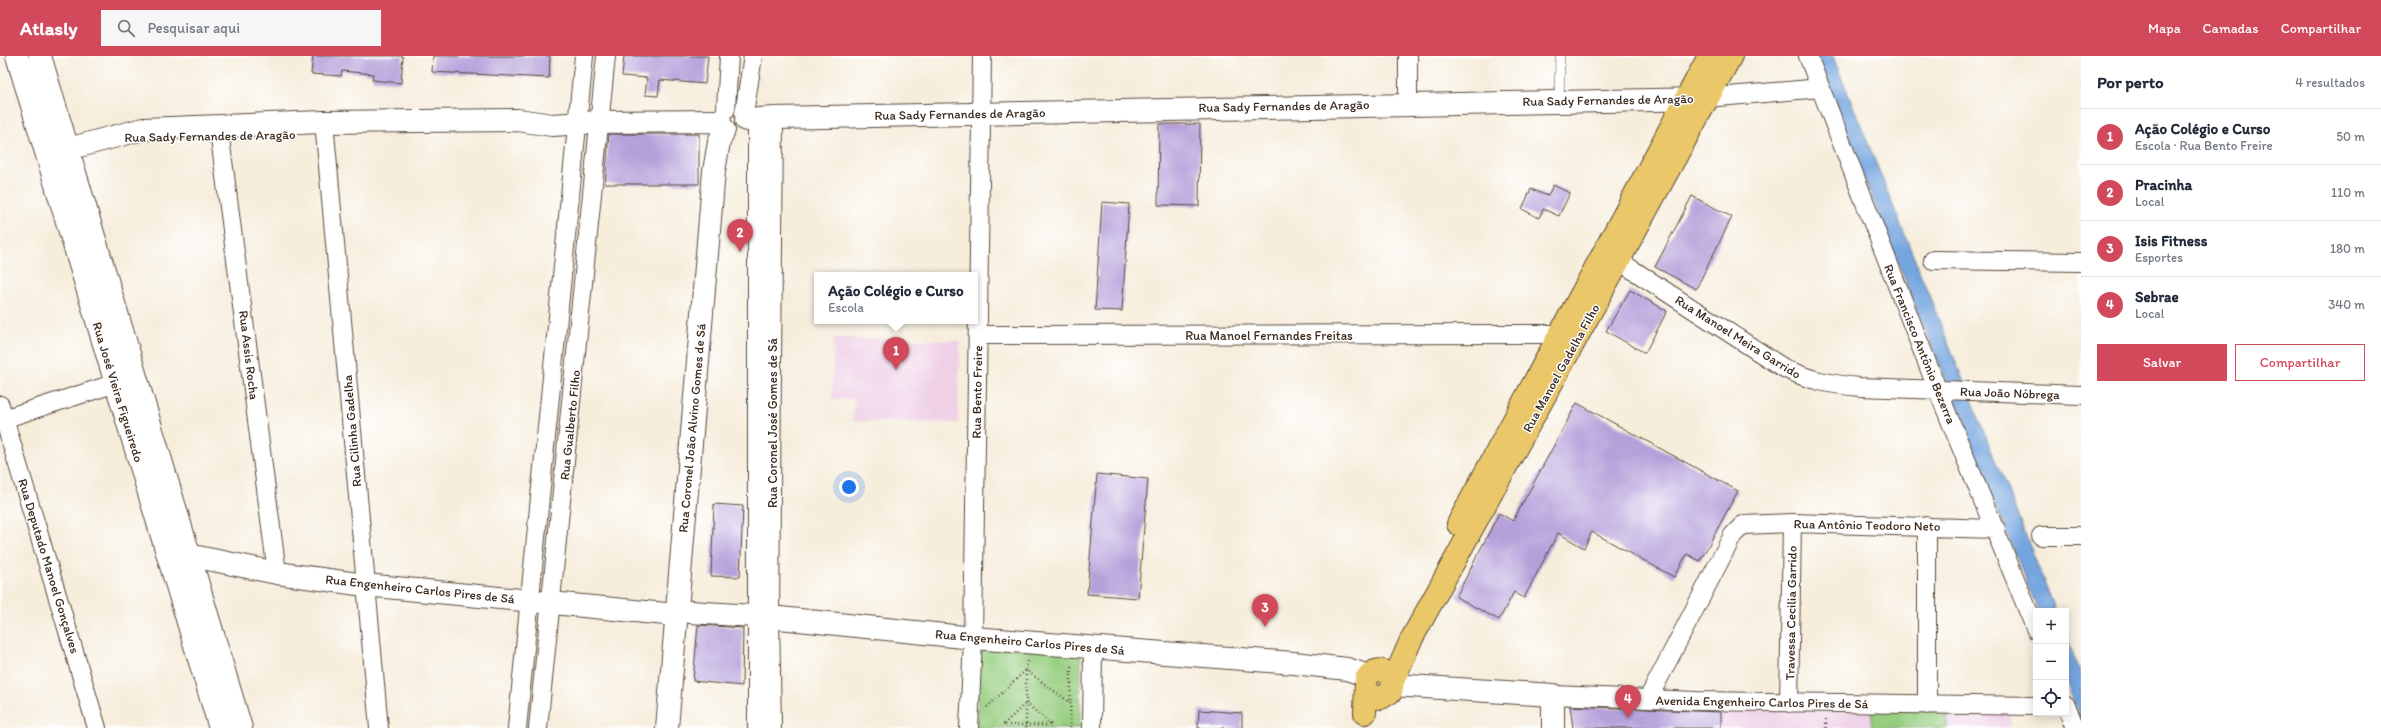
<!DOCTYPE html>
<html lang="pt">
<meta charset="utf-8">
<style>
:root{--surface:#fff;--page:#f6f6f7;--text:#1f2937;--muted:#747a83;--line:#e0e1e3;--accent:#d1495b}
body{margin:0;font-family:Itim,sans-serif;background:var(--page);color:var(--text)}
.controls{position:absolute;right:12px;bottom:12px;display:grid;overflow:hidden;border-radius:0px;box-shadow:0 2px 10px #0003}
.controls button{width:36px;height:36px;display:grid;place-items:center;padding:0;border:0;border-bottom:1px solid var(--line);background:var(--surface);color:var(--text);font:20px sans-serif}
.you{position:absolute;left:849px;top:431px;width:14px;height:14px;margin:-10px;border:3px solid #fff;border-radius:50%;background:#1a73e8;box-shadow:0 0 0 6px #1a73e833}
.badge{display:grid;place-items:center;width:26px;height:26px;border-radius:50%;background:var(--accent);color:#fff;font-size:13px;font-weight:700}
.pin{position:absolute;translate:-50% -33px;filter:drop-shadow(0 1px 2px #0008)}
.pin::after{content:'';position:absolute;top:21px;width:14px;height:12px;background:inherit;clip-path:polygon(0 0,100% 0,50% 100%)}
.popup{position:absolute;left:814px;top:216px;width:164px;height:52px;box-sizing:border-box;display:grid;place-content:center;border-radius:0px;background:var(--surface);filter:drop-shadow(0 1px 3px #0005);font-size:13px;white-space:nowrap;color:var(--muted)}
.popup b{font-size:15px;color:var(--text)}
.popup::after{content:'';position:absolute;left:50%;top:100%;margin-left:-8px;border:8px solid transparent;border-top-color:var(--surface)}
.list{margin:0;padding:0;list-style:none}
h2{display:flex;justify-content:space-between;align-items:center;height:52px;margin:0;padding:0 16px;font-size:17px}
h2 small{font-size:13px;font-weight:400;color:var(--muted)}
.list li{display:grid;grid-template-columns:26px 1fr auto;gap:12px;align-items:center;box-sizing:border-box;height:56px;padding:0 16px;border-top:1px solid var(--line)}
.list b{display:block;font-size:15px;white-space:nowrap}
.list p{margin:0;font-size:13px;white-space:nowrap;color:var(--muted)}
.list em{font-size:13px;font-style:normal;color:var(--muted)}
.actions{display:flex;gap:8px;padding:12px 16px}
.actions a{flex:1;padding:9px 0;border:1px solid var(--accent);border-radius:0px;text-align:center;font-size:14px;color:var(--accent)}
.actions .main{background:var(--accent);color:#fff}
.icon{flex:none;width:22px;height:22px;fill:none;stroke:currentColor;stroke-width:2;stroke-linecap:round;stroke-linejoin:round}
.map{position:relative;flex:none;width:2081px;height:672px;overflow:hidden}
header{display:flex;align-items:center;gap:24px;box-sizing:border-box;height:56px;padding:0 20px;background:var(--accent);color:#fff}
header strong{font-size:19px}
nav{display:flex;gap:22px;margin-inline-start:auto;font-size:14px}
.search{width:280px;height:36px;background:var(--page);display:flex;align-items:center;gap:10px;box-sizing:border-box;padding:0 14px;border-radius:0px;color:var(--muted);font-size:15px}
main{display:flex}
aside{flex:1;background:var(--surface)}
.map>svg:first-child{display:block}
.built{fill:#efd0e7}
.green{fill:#96cd7f;stroke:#687c4e}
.water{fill:#75a5df;stroke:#58687e}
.building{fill:#b5a0da}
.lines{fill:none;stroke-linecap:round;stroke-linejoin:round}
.service-casing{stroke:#57473a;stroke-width:10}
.minor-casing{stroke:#57473a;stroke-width:20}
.tertiary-casing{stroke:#57473a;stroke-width:24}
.primary-casing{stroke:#57473a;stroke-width:24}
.path{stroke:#57473a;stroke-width:2.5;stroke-dasharray:1 3;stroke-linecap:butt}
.service{stroke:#fff;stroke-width:9}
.minor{stroke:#fff;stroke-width:18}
.tertiary{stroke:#fff;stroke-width:22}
.primary{stroke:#eac769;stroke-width:22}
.labels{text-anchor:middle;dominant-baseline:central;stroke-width:3;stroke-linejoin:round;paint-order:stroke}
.street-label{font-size:13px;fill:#3b2a1e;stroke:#fff}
</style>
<header>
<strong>Atlasly</strong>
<div class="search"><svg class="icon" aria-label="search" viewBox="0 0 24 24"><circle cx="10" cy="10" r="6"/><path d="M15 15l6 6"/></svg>Pesquisar aqui</div>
<nav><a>Mapa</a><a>Camadas</a><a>Compartilhar</a></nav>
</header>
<main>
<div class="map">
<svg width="2081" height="672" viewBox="0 0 2081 672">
<rect width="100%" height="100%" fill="#fff"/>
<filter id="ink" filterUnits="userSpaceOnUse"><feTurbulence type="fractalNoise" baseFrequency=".025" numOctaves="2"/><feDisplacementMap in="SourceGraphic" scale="8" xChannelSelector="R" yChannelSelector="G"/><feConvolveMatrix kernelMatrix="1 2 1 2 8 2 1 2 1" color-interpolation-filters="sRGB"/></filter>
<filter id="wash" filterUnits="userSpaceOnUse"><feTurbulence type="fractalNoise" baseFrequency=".012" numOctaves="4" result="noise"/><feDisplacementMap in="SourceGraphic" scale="16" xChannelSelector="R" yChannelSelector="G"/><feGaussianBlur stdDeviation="0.9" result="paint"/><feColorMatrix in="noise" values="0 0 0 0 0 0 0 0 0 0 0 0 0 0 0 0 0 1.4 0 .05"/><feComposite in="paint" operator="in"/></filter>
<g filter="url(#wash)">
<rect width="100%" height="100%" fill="#f6eddb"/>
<path class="built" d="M834,282L960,285L958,367L853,365L854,343H832Z
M2011,652V672H1686L1685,653Z"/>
<path class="green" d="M979,591L1081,596L1080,672H977Z
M1872,653L1948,655L1947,672H1872Z"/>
<path class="water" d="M1815,0H1833L2056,555H2038Z
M2066,580L2081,617V662L2066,625Z"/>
<g id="blocks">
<path class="building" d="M313,0H403L401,27L372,24L373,18L342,15L341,20L311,18Z
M433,0H550L549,22L432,16Z
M624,0H708L705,28L660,24L658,40L645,39L647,22L622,20Z
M1159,68H1200L1199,150L1158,149Z
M609,78H699V128H605Z
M1553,129L1570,137L1559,160L1543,153L1539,162L1522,153L1531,133L1548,140Z
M1692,140L1732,161L1696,233L1655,211Z
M1102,146L1129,148L1122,255L1095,254Z
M1630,234L1667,255L1645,297L1606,275Z
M1577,347L1738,435L1700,505L1687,498L1674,521L1592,476L1584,492L1558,477L1524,542L1514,536L1499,564L1456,541L1499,457L1513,465Z
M1097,418L1148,423L1138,542L1087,538Z
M714,448L743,450L740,521L711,520Z
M698,569L743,572L742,630L693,625Z
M1570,650L1721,656V672H1573Z
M1199,654L1242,657V672H1198Z"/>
</g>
</g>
<g filter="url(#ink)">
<use href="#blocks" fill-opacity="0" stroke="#57473a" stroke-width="1"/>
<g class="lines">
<defs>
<path id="service" d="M1559,44L1560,0"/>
<path id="minor" d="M1408,0V48
M1808,0L1938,335L2036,574
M1707,42L1821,32
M726,53L729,0
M744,58L753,0
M325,77L379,672
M220,82L277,517
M1933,204L2081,206
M1619,205L1782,311C1810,325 1829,328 1860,331L2081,339
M978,279L1560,278
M0,349L97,672
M0,364L129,323
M1927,470V649
M2041,480H2081
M1553,639L1697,645L2036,650
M1648,643L1733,479L1743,469L1792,467L1996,473
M1789,647L1792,467
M2066,649L2075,672
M517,672L584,0
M538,672L606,0
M757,672V63
M772,672L770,561L774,62
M969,672L973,582L982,0
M1092,672L1093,592"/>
<path id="tertiary" d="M17,0L220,672
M40,0L241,672
M746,64L774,62L1703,43
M53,97L143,73L323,66L518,64L552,69L599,66L720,65
M178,497L277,517L365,529L676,559
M690,556L770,561L973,582L1294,607L1347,613L1368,620
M1393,629L1553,639V672
M667,672L714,115L719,86L724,74"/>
<path id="primary" d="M1458,468L1709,0
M1393,625L1411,584L1731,0
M1365,657L1366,623C1373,611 1388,611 1393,625L1391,636L1381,642L1374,641L1366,632"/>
</defs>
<use href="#service" class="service-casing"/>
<use href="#minor" class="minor-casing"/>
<use href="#tertiary" class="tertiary-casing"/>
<use href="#primary" class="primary-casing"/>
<path class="path" d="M1027,605L1026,614L1069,646
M1026,647L1052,669H1003Z
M987,651L1026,614
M1826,663V672
M1026,672V615
M1070,672L1071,609"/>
<use href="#service" class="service"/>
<use href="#minor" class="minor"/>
<use href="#tertiary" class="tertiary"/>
<use href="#primary" class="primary"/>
</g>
</g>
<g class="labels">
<g class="street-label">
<text transform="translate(1608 44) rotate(-1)">Rua Sady Fernandes de Aragão</text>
<text transform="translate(1284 50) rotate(-1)">Rua Sady Fernandes de Aragão</text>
<text transform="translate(960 58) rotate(-1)">Rua Sady Fernandes de Aragão</text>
<text transform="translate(210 80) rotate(-1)">Rua Sady Fernandes de Aragão</text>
<text x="1269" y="279">Rua Manoel Fernandes Freitas</text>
<text transform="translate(1738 281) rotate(32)">Rua Manoel Meira Garrido</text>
<text transform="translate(1920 288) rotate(68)">Rua Francisco Antônio Bezerra</text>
<text transform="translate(249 299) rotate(83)">Rua Assis Rocha</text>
<text transform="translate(1561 312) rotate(-61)">Rua Manoel Gadelha Filho</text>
<text transform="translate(118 336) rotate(73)">Rua José Vieira Figueiredo</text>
<text transform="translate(977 336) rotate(-89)">Rua Bento Freire</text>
<text transform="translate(2010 337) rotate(2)">Rua João Nóbrega</text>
<text transform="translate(772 367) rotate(-90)">Rua Coronel José Gomes de Sá</text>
<text transform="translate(570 369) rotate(-84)">Rua Gualberto Filho</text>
<text transform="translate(692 372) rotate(-85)">Rua Coronel João Alvino Gomes de Sá</text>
<text transform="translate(352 375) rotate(-95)">Rua Cilinha Gadelha</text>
<text transform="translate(1867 469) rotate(1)">Rua Antônio Teodoro Neto</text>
<text transform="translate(49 510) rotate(73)">Rua Deputado Manoel Gonçalves</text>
<text transform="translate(420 533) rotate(6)">Rua Engenheiro Carlos Pires de Sá</text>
<text transform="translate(1791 557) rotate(-89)">Travessa Cecilia Garrido</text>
<text transform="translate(1030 586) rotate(5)">Rua Engenheiro Carlos Pires de Sá</text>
<text transform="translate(1762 646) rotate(1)">Avenida Engenheiro Carlos Pires de Sá</text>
</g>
</g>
</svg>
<div class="controls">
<button>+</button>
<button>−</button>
<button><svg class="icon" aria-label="locate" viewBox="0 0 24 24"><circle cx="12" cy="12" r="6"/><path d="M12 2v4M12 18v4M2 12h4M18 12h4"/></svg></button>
</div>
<div class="you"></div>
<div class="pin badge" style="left:896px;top:314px">1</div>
<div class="popup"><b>Ação Colégio e Curso</b>Escola</div>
<div class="pin badge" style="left:740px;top:196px">2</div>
<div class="pin badge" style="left:1265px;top:571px">3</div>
<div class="pin badge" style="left:1628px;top:662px">4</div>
</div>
<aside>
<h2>Por perto<small>4 resultados</small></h2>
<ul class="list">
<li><span class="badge">1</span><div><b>Ação Colégio e Curso</b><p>Escola · Rua Bento Freire</p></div><em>50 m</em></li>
<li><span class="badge">2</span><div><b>Pracinha</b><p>Local</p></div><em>110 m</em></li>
<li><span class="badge">3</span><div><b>Isis Fitness</b><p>Esportes</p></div><em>180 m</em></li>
<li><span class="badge">4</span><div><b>Sebrae</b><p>Local</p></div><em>340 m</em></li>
</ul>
<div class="actions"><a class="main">Salvar</a><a>Compartilhar</a></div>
</aside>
</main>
